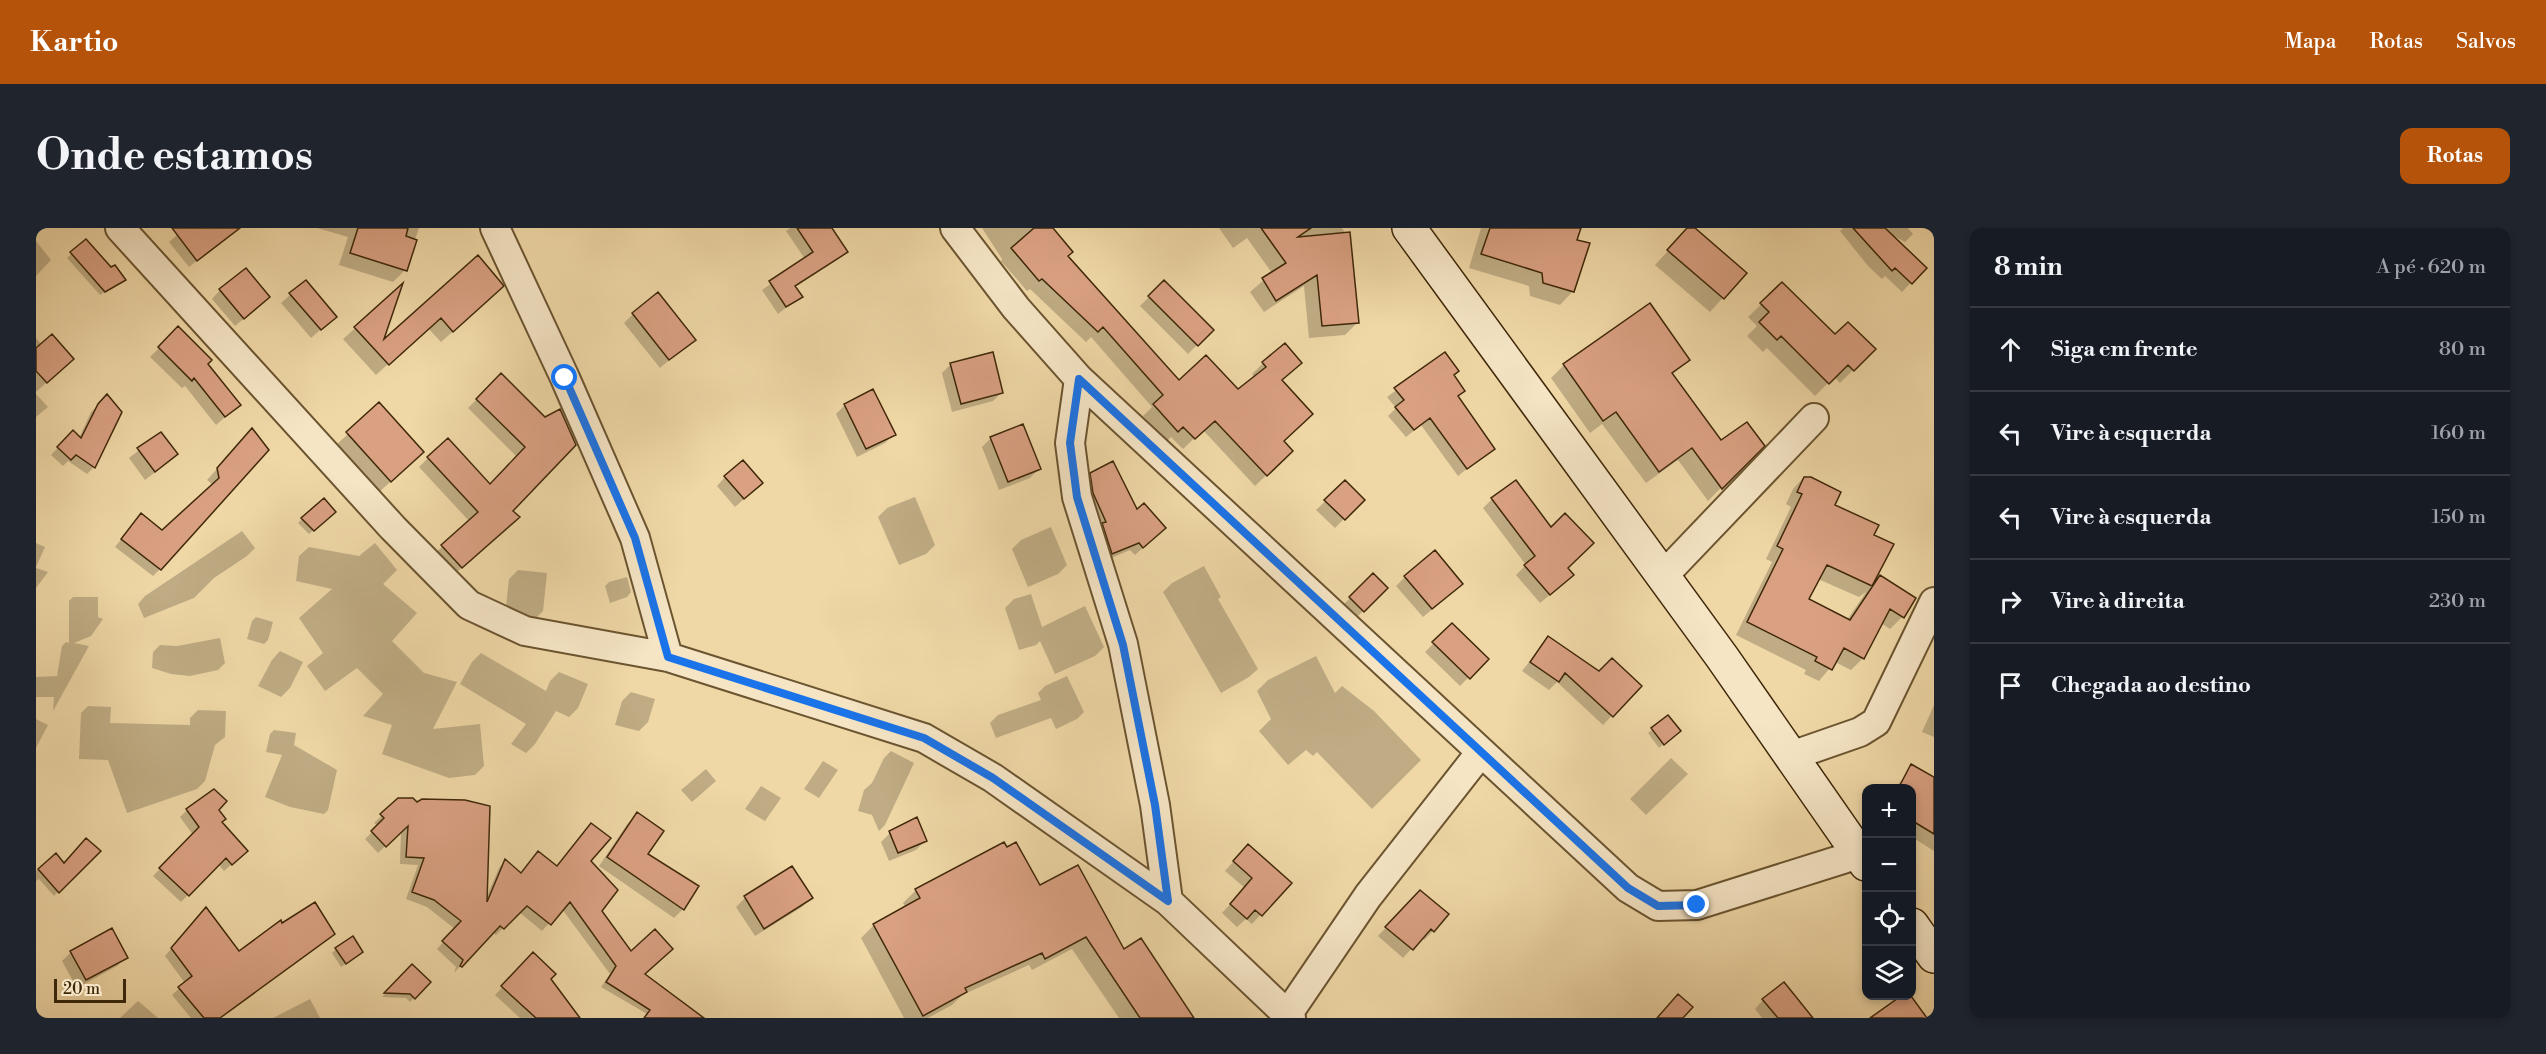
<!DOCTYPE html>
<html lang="pt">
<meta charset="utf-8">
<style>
:root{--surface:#171b24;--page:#20242c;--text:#f1f3f6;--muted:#9ea1a6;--line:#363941;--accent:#b45309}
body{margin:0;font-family:"Libre Bodoni",serif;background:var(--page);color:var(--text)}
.controls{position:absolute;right:18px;bottom:18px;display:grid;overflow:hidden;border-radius:12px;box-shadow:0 3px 9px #0003}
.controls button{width:54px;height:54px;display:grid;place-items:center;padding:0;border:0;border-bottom:2px solid var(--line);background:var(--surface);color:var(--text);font:30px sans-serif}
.scale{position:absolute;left:18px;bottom:15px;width:72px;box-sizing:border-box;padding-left:6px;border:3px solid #3f2809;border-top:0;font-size:16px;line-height:21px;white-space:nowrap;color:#3f2809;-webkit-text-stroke:4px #f5e5c5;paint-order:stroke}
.stop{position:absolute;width:18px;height:18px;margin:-14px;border:4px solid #1a73e8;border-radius:50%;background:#fff}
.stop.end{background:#1a73e8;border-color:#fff;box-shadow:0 2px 6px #0008}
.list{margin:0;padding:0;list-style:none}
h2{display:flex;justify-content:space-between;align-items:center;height:78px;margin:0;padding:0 24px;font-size:26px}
h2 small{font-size:20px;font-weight:400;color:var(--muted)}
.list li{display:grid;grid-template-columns:39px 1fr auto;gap:18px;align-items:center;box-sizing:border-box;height:84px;padding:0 24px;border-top:2px solid var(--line)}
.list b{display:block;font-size:22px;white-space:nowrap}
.list em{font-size:20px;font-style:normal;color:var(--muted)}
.icon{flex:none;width:33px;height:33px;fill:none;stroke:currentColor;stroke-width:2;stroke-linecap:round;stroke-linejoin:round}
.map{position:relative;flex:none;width:1898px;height:790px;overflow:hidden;border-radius:12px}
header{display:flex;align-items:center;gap:36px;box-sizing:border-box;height:84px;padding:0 30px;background:var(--accent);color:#fff}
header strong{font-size:28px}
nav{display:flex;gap:33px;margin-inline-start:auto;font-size:21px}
.intro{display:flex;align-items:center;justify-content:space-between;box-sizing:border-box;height:144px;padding:0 36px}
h1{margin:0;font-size:42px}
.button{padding:15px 27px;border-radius:12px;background:var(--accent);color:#fff;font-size:21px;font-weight:700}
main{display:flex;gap:36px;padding:0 36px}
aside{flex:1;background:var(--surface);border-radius:12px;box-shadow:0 3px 9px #0003}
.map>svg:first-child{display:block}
.shadow{fill:#0003;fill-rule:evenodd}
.building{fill:#d9a082;stroke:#3f2809;stroke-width:1.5}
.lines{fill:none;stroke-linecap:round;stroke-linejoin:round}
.street-casing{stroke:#6b5430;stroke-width:32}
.secondary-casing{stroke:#3f2809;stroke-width:36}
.street{stroke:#f5e5c5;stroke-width:28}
.secondary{stroke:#f5e5c5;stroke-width:33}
.route{stroke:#1a73e8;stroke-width:8}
</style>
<header>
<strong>Kartio</strong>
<nav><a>Mapa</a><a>Rotas</a><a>Salvos</a></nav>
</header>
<div class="intro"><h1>Onde estamos</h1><a class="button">Rotas</a></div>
<main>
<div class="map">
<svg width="1898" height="790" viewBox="0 0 1898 790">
<rect width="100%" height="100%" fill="#efd7a6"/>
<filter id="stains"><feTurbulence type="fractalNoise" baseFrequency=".00333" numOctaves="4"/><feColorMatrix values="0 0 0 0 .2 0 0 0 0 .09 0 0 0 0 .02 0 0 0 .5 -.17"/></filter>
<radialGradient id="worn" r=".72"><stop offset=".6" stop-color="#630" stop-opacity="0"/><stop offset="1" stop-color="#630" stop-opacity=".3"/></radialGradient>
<path class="shadow" d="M149,0H196L198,3L153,39L133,14Z
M281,0H383L369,42L357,54L303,37L312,9Z
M754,0H794L810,23L802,31L758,59L765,68L742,86L726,62L769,31L750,3Z
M946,0H1015L1031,29L1143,154L1202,164L1219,150L1216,146L1227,135L1245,153L1244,234L1219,258L1167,202L1147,221L1135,209L1130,214L1107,188L1116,179L1055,109L1050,114L994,61L991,63L965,33L966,31Z
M1183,0H1306L1313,11L1322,94L1309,107L1273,110L1268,58L1228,84L1214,64L1236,45L1211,10L1197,20Z
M1445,0H1544L1539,13L1537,63L1524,77L1494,68L1493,58L1433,40Z
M1653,0H1657L1709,45L1674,84L1619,37Z
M1807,0H1872L1877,6L1869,14L1856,7L1889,40L1866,64L1849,48L1846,51L1832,38L1804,3Z
M0,13L15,32L0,48Z
M50,13L88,52L64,67L31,30Z
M442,29L455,70L405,114L392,100L340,147L307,111L364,60L345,116Z
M269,54L290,97L275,110L245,75Z
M1128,54L1176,102L1152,126L1104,78Z
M1746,56L1799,109L1838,121L1804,155L1798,149L1779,168L1731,120L1727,124L1711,108L1721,98L1712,89Z
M184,62L223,78L199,98L176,71Z
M1614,77L1652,132L1636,147L1685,214L1727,217L1672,273L1642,232L1610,255L1566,196L1554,205L1515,150L1528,137Z
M597,86L658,111L624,140L588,95Z
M142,101L203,177L180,197L149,158L146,160L114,129Z
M0,110L6,117L30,137L0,164Z
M1409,126L1416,147L1427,163L1421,169L1457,220L1422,248L1385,197L1370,209L1352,188L1360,180L1351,169Z
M915,136L966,164L957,173L916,184L906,145Z
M465,147L509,191L475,283L473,298L416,348L397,327L434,294L383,239L392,230L454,258L481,229L432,180Z
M0,166L12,179L0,189Z
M71,169L58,239L51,246L32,233L27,238L15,227L37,204L43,210L55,184Z
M343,177L373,237L341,266L298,219Z
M809,177L858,206L849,215L821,229L800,186Z
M216,202L124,341L117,348L79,319L105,287L126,304L177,257L171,252Z
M124,206L131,235L109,252L93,230Z
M955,210L1003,241L994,250L963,262L946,219Z
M1055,246L1101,283L1120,308L1099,327L1094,322L1068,333L1047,254Z
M1769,248L1803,264L1797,278L1836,308L1835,358L1844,349L1866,389L1854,401L1845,395L1827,430L1815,442L1799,434L1783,453L1768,446L1770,442L1700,407L1736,334L1730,331L1755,279L1750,276L1757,261ZM1782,351L1823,369L1830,364L1811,392L1771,372Z
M689,249L716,264L699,279L681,258Z
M1309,254L1327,272L1299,300L1280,282Z
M879,269L899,317L890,326L863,337L842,289L851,280Z
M1456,271L1530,340L1527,356L1504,375L1480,347L1490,337L1447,280Z
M294,288L273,306L262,295L266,291Z
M1015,299L1031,337L1022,346L992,359L976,321L985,312Z
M206,303L219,320L211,328L178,350L158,370L108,390L102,376L109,368Z
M0,315L9,319L0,339Z
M339,315L361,342L347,356L381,385L356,413L388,445L421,454L397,501L444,496L448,538L439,547L413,550L346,526L356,497L327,488L347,466L321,440L289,463L271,438L287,425L263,390L296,361L260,353L263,328L273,319L323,328Z
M1168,338L1185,369L1182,371L1222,441L1213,449L1185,465L1127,364L1136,355Z
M0,340L12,344L0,360Z
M482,342L511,345L507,383L498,392L469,388L473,351Z
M1337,347L1350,360L1318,392L1305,379Z
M591,349L595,364L591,369L574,375L569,358L573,354Z
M1369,349L1416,365L1387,389L1360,358Z
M995,366L1006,399L1049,378L1068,419L1059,428L1019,446L1004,413L1000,417L983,422L969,380L978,371Z
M37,369H62V389L67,391L55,408L38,415L53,418L17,483L18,469H0V449L21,448L26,418L30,414L33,415V373Z
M220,389L237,394L232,412L228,416L211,411L216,393Z
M1416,397L1451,431L1424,458L1389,424Z
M184,410L189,435L182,442L154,448L135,446L116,440L117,424L124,417L141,418Z
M1512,410L1563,445L1604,458L1567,497L1521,454L1513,462L1486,443Z
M244,423L267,434L254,460L245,469L222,458L236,432Z
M445,425L510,463L514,453L523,444L552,456L542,480L533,489L520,483L499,516L490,525L475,516L490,496L424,456L436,434Z
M1280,428L1299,465L1306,458L1338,483L1385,532L1336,581L1281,524L1277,528L1270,522L1252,537L1223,503L1235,491L1221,463L1232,452Z
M1031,448L1048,484L1041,491L1020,501L1015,490L960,510L954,495L962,487L1005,472L1002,465L1009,458Z
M595,464L619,471L612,494L603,503L579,497L586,473Z
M1898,477V509L1886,504Z
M52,478L75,479L74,495L154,497V490L162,482L190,483L189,509L179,517L169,553L161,561L91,585L72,532L43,531L45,485Z
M1632,489L1639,507L1623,520L1612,505Z
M0,491L12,497L0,520Z
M238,502L260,505L258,517L301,542L292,582L288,586L254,579L229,569L246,527L230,524L234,506Z
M855,523L878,535L849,597L843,603L836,587L822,583L828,562L836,555L848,530Z
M1635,530L1652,546L1610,587L1594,571Z
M787,533L802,542L783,570L768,561Z
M1877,538L1898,551V623L1876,609V560H1859Z
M670,541L680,553L656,574L645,562Z
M725,558L745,570L729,593L709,581Z
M362,572L450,670L463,640L469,633L484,647L520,640L555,597L553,633L565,683L607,746L665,790H618L565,759L574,746L526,681L506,703L483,684L460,707L456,704L418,745L420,739L401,721L419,701L391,679L370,671L382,637L364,636L365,603L342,625L329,611L342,598L338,595Z
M151,582H181L184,595L203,630L188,643L182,636L145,674L117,648L157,607L144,589Z
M601,586L610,626L661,658L647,681L638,690L563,638L592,595Z
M854,605L889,613L880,622L853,633L845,614Z
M62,624L18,668L3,651L0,653V643L19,628L28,637Z
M1203,627L1254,655L1216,696L1210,691L1201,699L1186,685L1209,660L1189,643Z
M755,640L775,670L766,679L719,708L700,679L709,670Z
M1003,659L1087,723L1150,790H1083L1036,721L996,742L993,737L926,767L916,777L892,790H868L825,710L838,697L870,680L867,675L880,662Z
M1375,673L1397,703L1388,712L1386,709L1367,730L1342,708Z
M163,688L203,725L246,697L297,706L184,790H155L136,767L149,755L129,728Z
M300,721L321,728L305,739L296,725Z
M35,724L90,729L81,738L41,760L26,733Z
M491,733L534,790H484L459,767Z
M376,738L393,754L374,774L370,770L346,769Z
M274,771L284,790H237Z
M1727,772L1775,790H1726L1719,781Z
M102,773L122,790H84Z"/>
<path class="building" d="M136,0H204L161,33Z
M322,0H372L370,8L381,12L371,43L314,25Z
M761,0H796L812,24L759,58L767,69L750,79L733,53L777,24Z
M998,0H1017L1037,24L1032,28L1143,152L1170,127L1202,161L1230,139L1226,134L1249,115L1266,135L1246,152L1277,186L1248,213L1257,223L1231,248L1179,193L1159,211L1147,199L1142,204L1117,176L1127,167L1067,99L1062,104L1006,51L1003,53L975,20Z
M1225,0H1275L1262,9L1314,4L1323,95L1286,98L1281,47L1240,73L1226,50L1250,35Z
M1454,0H1545L1541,12L1554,15L1538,64L1507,55L1506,45L1445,26Z
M1651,0H1659L1711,45L1688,71L1631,22Z
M1817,0H1849L1891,40L1876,56L1859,40L1856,43Z
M50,11L75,39L79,37L90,52L69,64L34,24Z
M442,27L468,58L417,104L405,90L353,137L318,99L367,55L348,111Z
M210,40L234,69L208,91L183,61Z
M270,52L301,89L285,102L253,65Z
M1128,52L1178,102L1162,118L1112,68Z
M1746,54L1799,106L1812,94L1840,121L1818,143L1812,137L1793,156L1745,108L1741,112L1723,94L1733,84L1724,75Z
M622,64L660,112L633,132L596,85Z
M1614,75L1654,132L1636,145L1685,212L1711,194L1729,218L1686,261L1656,220L1623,244L1580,184L1567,193L1527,136Z
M142,98L176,132L172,136L205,177L189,189L158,150L156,153L122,119Z
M16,106L38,131L11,155L0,143V120Z
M957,124L967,165L925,176L914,135Z
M1409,124L1423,143L1418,147L1429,163L1422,168L1459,221L1431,241L1394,190L1378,202L1359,179L1368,172L1358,160Z
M465,145L509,189L524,181L540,217L477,283L484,289L426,340L405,317L442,284L391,229L412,210L454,256L489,219L440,171Z
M837,161L860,207L830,221L808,176Z
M71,166L86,184L59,240L40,227L35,232L21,219L37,202L45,210L62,176Z
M343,174L388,224L355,254L310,204Z
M987,196L1005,241L972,254L954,209Z
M216,200L233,222L125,342L85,311L105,285L126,302L183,250L181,240Z
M125,204L142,226L119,244L101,220Z
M707,232L727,255L708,271L688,248Z
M1077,233L1101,281L1108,275L1130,300L1107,320L1103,315L1076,326L1066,295L1070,294L1057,265L1054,245Z
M1768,249H1775L1805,264L1799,277L1843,297L1838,307L1858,316L1836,358L1791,337L1773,371L1814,392L1844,347L1880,370L1868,390L1854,381L1828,431L1808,420L1796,442L1779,433L1781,429L1711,394L1747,321L1741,318L1766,266L1761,264Z
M1309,252L1329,272L1309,292L1288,272Z
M1480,252L1515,299L1529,285L1558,315L1532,340L1538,347L1514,367L1488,337L1499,328L1455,270Z
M288,270L300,284L278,303L265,290Z
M1399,322L1427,356L1396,381L1368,348Z
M1337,345L1352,360L1328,384L1313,369Z
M1416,395L1453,431L1434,451L1396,414Z
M1512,408L1563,443L1576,430L1606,458L1577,489L1529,445L1523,454L1494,434Z
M1632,487L1645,503L1628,517L1615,500Z
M1875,536L1898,549V606L1875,592V561H1862Z
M178,561L191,573L183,582L190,591L186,594L212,623L196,637L190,630L153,668L123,640L163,599L150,581Z
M362,570H377L381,574L386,571L429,572L454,578L451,674L469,631L485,645L502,623L521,638L555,595L575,610L555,633L582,662L566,683L595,723L619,701L637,721L609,746L668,790H608L614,782L570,754L580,738L534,674L515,697L491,678L468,701L464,698L426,739L424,738L427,732L406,713L425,693L398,672L376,664L388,630L370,629L372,598L350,619L335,603L348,590L344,586Z
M601,584L628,603L612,626L663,658L648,682L571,629Z
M881,589L891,613L862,625L853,603Z
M50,610L65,623L23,665L2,641L20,625L28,635Z
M968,614L971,619L980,614L1004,657L1042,637L1088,721L1105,710L1158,790H1104L1050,709L1009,731L1006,725L929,760L931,764L887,788L837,696L884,670L879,661Z
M1212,616L1256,655L1226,688L1219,682L1211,691L1194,676L1216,650L1197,633Z
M756,638L777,670L728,701L708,668Z
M1384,662L1413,686L1398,704L1395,701L1377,722L1349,699Z
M279,674L299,706L184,790H168L142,759L156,748L135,720L170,679L203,723L245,692L246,695Z
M76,700L92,730L50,752L34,723Z
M317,708L327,724L310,736L299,720Z
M497,724L520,746L515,751L544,790H500L465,758Z
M376,736L395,754L379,771L374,766L348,765Z
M1748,754L1777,790H1742L1726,771Z
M1642,766L1657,779L1647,790H1621Z
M1865,768H1875L1891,790H1834Z"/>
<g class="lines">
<defs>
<path id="street" d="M84,0L357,300L433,377L489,403L632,429L888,510L957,550L1132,673L1255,790
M459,0L529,150L599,310L632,429
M919,0L980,80L1043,151L1592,660L1622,678L1661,677L1823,626
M1043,151L1034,215L1041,269L1087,416L1119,577L1132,673
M1627,348L1778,190
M1755,528L1824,504L1840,494L1898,374
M1249,790L1332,668L1445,524"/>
<path id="secondary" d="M1373,0L1686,429L1830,636
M1876,697L1898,728"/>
</defs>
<use href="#street" class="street-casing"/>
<use href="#secondary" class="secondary-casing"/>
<use href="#street" class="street"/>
<use href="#secondary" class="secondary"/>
</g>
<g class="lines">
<path class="route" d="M529,150L599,310L632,429L888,510L957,550L1132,673L1119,577L1087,417L1041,269L1034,215L1043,151L1592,660L1622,678L1661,677"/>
</g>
<rect width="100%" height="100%" filter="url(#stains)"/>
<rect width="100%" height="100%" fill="url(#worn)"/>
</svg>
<div class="controls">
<button>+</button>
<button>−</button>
<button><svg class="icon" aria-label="locate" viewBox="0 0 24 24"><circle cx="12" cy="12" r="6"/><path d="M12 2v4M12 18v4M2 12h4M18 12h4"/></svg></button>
<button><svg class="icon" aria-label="layers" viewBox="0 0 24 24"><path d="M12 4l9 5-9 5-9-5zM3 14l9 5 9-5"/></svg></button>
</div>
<div class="scale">20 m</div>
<div class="stop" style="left:529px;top:150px"></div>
<div class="stop end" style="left:1661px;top:677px"></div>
</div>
<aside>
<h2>8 min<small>A pé · 620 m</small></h2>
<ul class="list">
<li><svg class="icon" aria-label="ahead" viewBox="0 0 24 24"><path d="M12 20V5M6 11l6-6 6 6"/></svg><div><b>Siga em frente</b></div><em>80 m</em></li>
<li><svg class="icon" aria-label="left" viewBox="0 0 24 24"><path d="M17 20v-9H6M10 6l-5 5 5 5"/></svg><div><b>Vire à esquerda</b></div><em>160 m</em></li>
<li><svg class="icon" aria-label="left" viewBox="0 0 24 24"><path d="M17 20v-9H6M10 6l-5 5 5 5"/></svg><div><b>Vire à esquerda</b></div><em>150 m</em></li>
<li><svg class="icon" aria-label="right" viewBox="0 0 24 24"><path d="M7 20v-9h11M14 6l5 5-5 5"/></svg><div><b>Vire à direita</b></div><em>230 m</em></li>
<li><svg class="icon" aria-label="arrive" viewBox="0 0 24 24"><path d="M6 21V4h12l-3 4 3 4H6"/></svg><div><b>Chegada ao destino</b></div></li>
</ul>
</aside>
</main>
